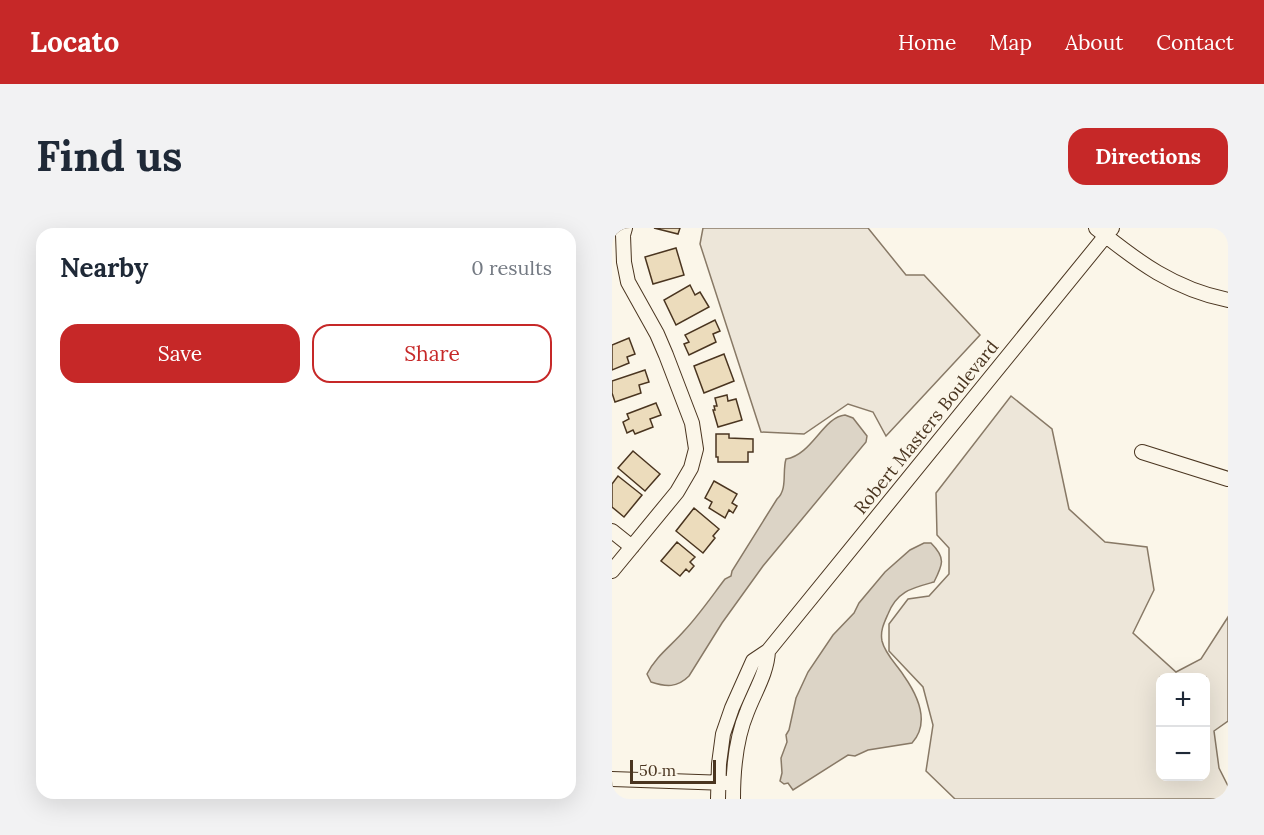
<!DOCTYPE html>
<meta charset="utf-8">
<style>
:root{--surface:#fff;--page:#f2f2f3;--text:#1f2937;--muted:#747a83;--line:#e0e1e3;--accent:#c62828}
body{margin:0;font-family:Lora,serif;background:var(--page);color:var(--text)}
.controls{position:absolute;right:18px;bottom:18px;display:grid;overflow:hidden;border-radius:12px;box-shadow:0 6px 24px #0002}
.controls button{width:54px;height:54px;display:grid;place-items:center;padding:0;border:0;border-bottom:2px solid var(--line);background:var(--surface);color:var(--text);font:30px sans-serif}
.scale{position:absolute;left:18px;bottom:15px;width:86px;box-sizing:border-box;padding-left:6px;border:3px solid #4a3520;border-top:0;font-size:16px;line-height:21px;white-space:nowrap;color:#4a3520;-webkit-text-stroke:4px #fbf6e9;paint-order:stroke}
.list{margin:0;padding:0;list-style:none}
h2{display:flex;justify-content:space-between;align-items:center;height:78px;margin:0;padding:0 24px;font-size:26px}
h2 small{font-size:20px;font-weight:400;color:var(--muted)}
.actions{display:flex;gap:12px;padding:18px 24px}
.actions a{flex:1;padding:14px 0;border:2px solid var(--accent);border-radius:18px;text-align:center;font-size:21px;color:var(--accent)}
.actions .main{background:var(--accent);color:#fff}
.map{position:relative;flex:none;width:616px;height:571px;overflow:hidden;border-radius:18px}
header{display:flex;align-items:center;gap:36px;box-sizing:border-box;height:84px;padding:0 30px;background:var(--accent);color:#fff}
header strong{font-size:28px}
nav{display:flex;gap:33px;margin-inline-start:auto;font-size:21px}
.intro{display:flex;align-items:center;justify-content:space-between;box-sizing:border-box;height:144px;padding:0 36px}
h1{margin:0;font-size:42px}
.button{padding:15px 27px;border-radius:18px;background:var(--accent);color:#fff;font-size:21px;font-weight:700}
main{display:flex;gap:36px;padding:0 36px}
aside{flex:1;background:var(--surface);border-radius:18px;box-shadow:0 6px 24px #0002}
.map>svg:first-child{display:block}
.green{fill:#ede6d9;stroke:#887966;stroke-width:1.5;fill-rule:evenodd}
.water{fill:#dcd4c6;stroke:#887966;stroke-width:1.5}
.building{fill:#ecdcbc;stroke:#4a3520;stroke-width:1.5}
.lines{fill:none;stroke-linecap:round;stroke-linejoin:round}
.minor-casing{stroke:#4a3520;stroke-width:16}
.minor{stroke:#fbf6e9;stroke-width:14}
.labels{text-anchor:middle;dominant-baseline:central;stroke-width:4.5;stroke-linejoin:round;paint-order:stroke}
.street-label{font-size:18px;fill:#4a3520;stroke:#fbf6e9}
</style>
<header>
<strong>Locato</strong>
<nav><a>Home</a><a>Map</a><a>About</a><a>Contact</a></nav>
</header>
<div class="intro"><h1>Find us</h1><a class="button">Directions</a></div>
<main>
<aside>
<h2>Nearby<small>0 results</small></h2>
<ul class="list">
</ul>
<div class="actions"><a class="main">Save</a><a>Share</a></div>
</aside>
<div class="map">
<svg width="616" height="571" viewBox="0 0 616 571">
<rect width="100%" height="100%" fill="#fbf6e9"/>
<path class="green" d="M91,0H256L294,47H312L368,107L274,208L261,184L236,176L192,206L149,204L88,16Z
M399,168L440,201L457,281L493,314L535,319L542,362L521,405L564,444L589,431L616,389V493L602,503L607,540L616,558V571H343L314,543L321,497L311,459L277,423V396L296,371L317,368L337,346V320L325,307L324,265ZM594,449V548H548V449Z"/>
<path class="water" d="M233,187L241,190L255,208L254,214L151,338L110,395L77,448C65,460 54,459 39,454L35,446C44,428 59,418 72,403C87,387 100,368 113,351L119,348L120,343L165,271C176,261 170,244 174,231C200,227 211,189 233,187Z
M312,315H319C334,330 331,336 322,354C300,360 285,363 276,386C272,395 268,403 270,413C273,426 285,437 292,448C306,468 318,495 300,515L256,522L243,528L236,527L181,562L176,555L172,556L168,553L170,545L169,530L175,514L174,507L177,502L184,470L196,444L221,407L242,385L247,375L273,344L298,322Z"/>
<path class="building" d="M42,0H68L66,6Z
M64,20L72,47L41,56L33,29Z
M78,57L83,67L88,64L97,79L64,97L52,72Z
M103,92L108,103L101,106L104,114L77,127L72,116L77,114L73,107Z
M17,110L23,126L15,129L17,135L0,142V117Z
M112,126L122,153L92,165L82,138Z
M33,142L37,154L27,157L29,165L3,174L0,165V153Z
M115,167L116,173L124,171L130,192L106,199L101,182H103L102,178H105L103,170Z
M44,175L49,187L38,191L41,199L23,206L21,202L15,205L11,194L17,191L15,186Z
M104,206H117V210L141,211V224H136V234H106V229H104Z
M21,223L48,246L33,263L6,240Z
M6,248L30,267L12,289L0,279V256Z
M102,253L125,266L120,275L125,278L121,285L117,282L113,290L97,280L100,274L93,270Z
M82,280L107,301L101,308L103,310L91,325L64,303Z
M65,314L83,329L78,334L82,338L77,344L74,341L68,348L49,333Z"/>
<g class="lines">
<defs>
<path id="minor" d="M484,0C526,34 562,61 616,72
M530,224L616,251
M0,303L20,319
M0,343L65,264L79,240L84,221L80,195L54,127L45,106L16,54L12,34L11,7L13,0
M0,551L115,555
M106,571L107,536L111,506L120,480L141,433L156,423L500,0
M121,571C121,543 124,510 135,484C143,463 155,445 156,423"/>
</defs>
<use href="#minor" class="minor-casing"/>
<use href="#minor" class="minor"/>
</g>
<g class="labels">
<g class="street-label">
<text transform="translate(314 199) rotate(-51)">Robert Masters Boulevard</text>
</g>
</g>
</svg>
<div class="controls">
<button>+</button>
<button>−</button>
</div>
<div class="scale">50 m</div>
</div>
</main>
